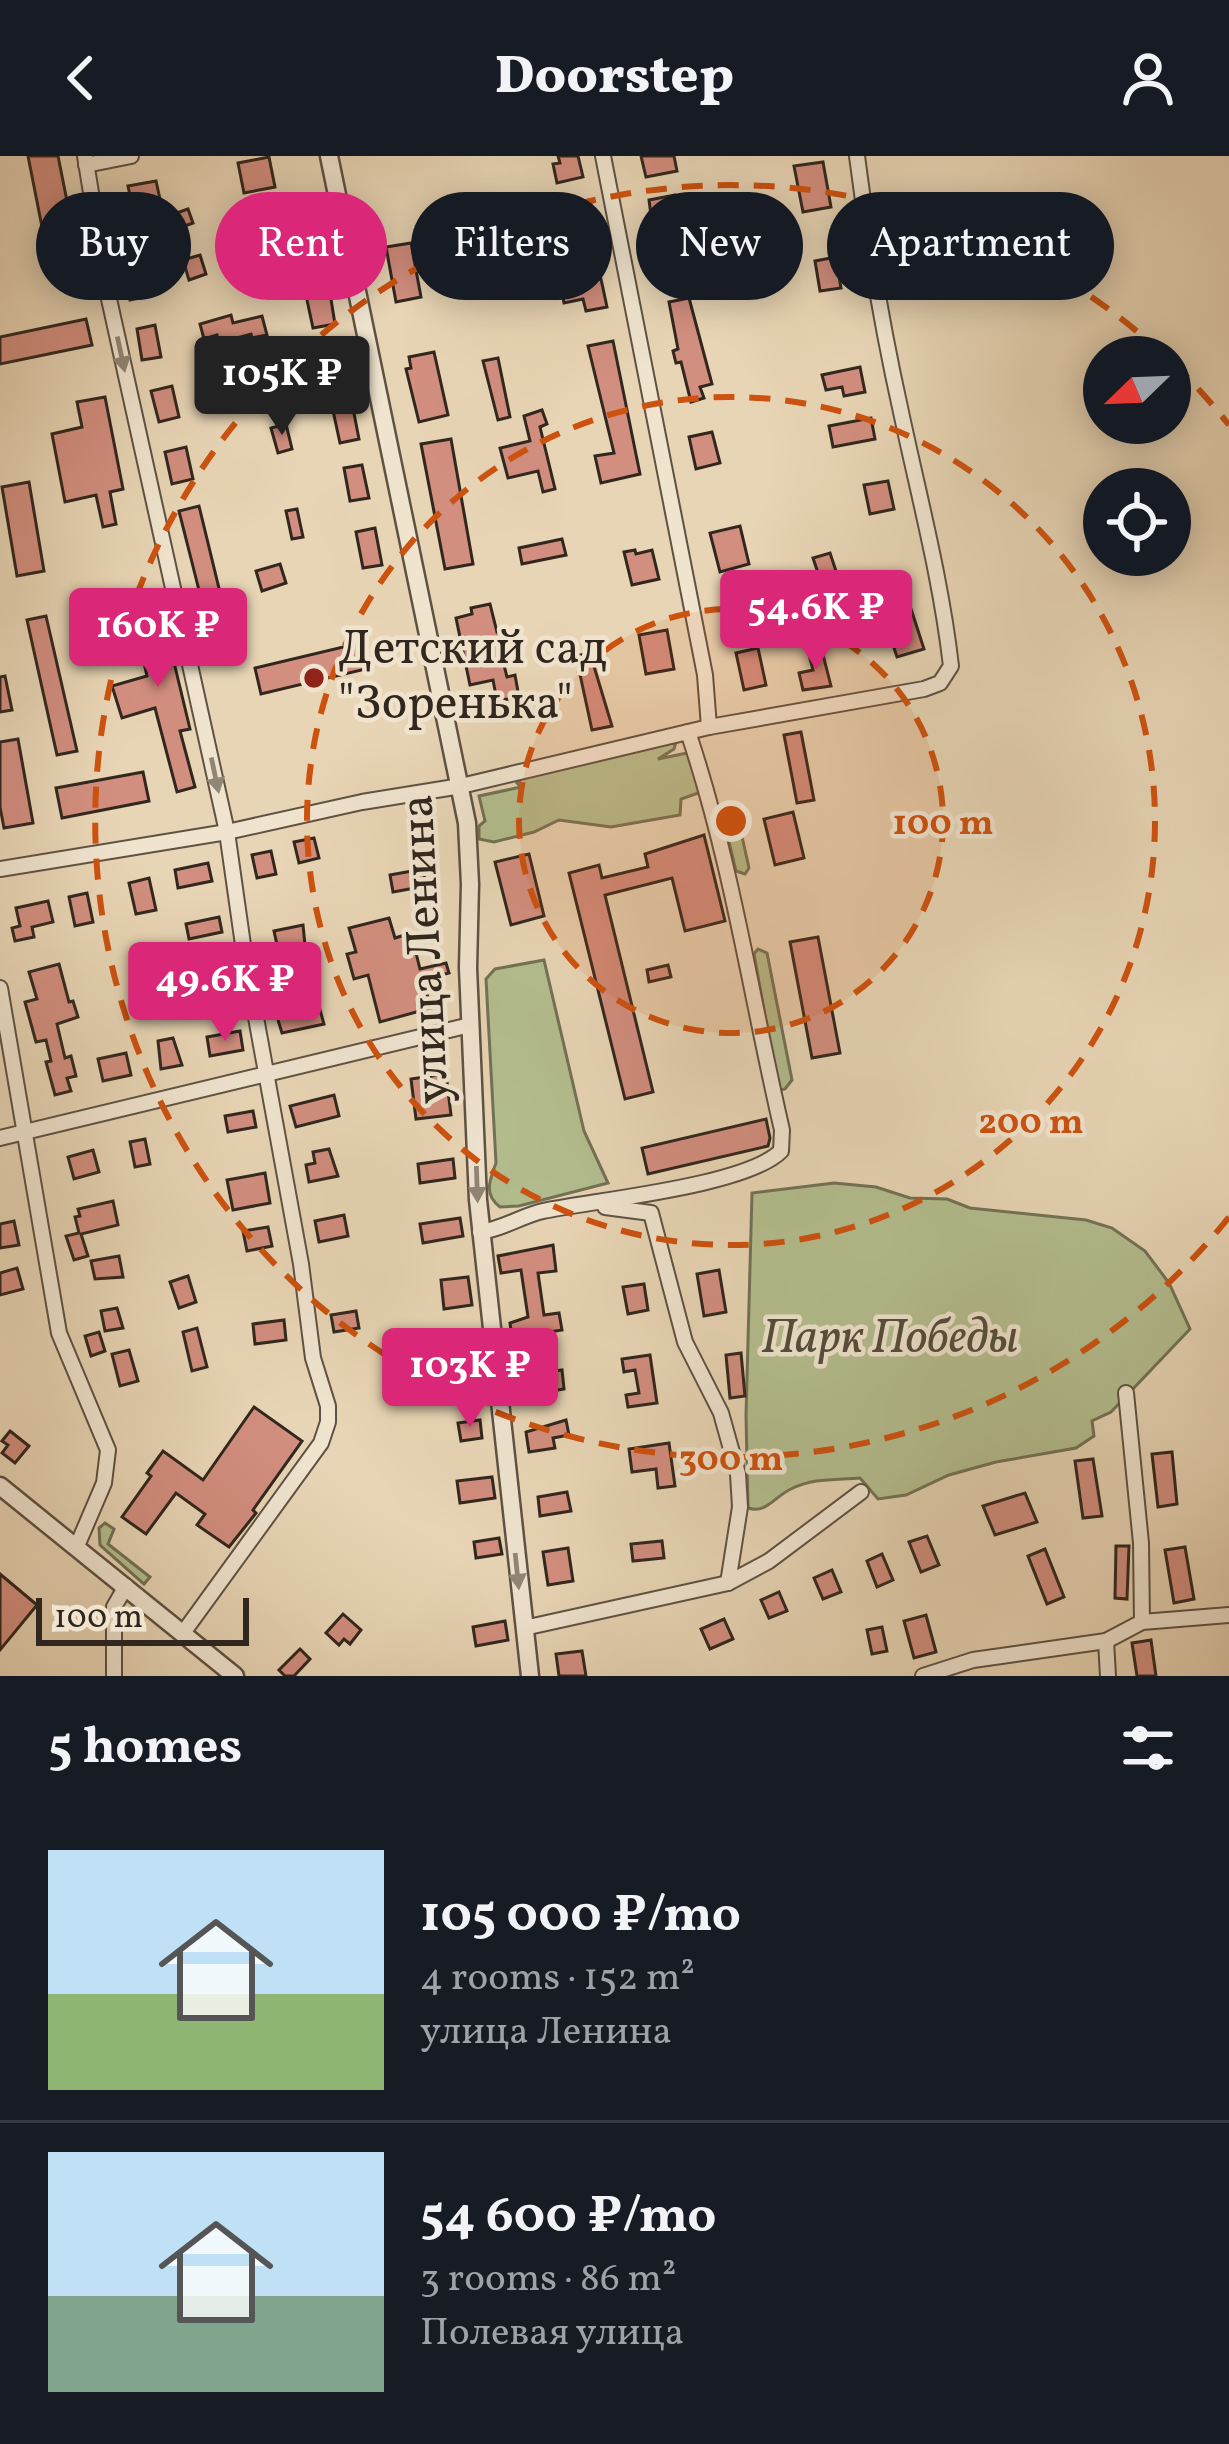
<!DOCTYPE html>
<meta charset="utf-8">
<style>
:root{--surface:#171b24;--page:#242831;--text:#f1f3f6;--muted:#9ea1a6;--line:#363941;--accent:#db2777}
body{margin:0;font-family:Vollkorn,serif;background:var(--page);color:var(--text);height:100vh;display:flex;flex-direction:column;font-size:45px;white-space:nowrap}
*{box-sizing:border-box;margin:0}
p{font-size:39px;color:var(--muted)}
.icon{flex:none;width:66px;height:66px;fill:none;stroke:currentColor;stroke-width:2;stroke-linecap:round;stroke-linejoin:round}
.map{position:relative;height:1520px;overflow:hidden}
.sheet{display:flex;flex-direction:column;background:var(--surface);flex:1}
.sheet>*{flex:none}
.banner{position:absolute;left:36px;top:36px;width:1158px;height:108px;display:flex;gap:24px}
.needle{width:78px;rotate:247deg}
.fabs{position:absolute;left:1083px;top:180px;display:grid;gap:24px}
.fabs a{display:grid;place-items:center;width:108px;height:108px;border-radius:50%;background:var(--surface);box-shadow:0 6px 30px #0003;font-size:60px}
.scale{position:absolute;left:36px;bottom:30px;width:213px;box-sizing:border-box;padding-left:12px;border:6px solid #31271e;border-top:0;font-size:33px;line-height:42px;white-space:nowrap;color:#31271e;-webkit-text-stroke:9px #f0e4cf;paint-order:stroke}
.price{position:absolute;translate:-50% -102px;padding:0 27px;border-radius:12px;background:var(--accent);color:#fff;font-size:39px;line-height:78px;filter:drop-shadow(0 3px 6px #0008)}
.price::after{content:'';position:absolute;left:50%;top:72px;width:36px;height:27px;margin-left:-18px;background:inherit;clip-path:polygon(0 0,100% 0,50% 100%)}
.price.selected{background:#222;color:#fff}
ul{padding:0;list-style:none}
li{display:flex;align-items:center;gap:36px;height:300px;padding:0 48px}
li+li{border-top:3px solid var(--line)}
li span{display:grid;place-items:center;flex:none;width:336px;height:240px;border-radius:0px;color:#555}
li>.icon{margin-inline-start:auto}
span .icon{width:144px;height:144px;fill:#fffc;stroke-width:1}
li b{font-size:51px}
h2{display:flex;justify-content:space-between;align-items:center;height:144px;padding:0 48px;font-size:51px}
.pill{padding:0 42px;border-radius:54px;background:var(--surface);box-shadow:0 6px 30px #0003;font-size:42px;line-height:108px}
.pill.selected{background:var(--accent);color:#fff}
header{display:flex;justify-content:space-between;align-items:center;height:156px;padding:0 48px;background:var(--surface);font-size:54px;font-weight:800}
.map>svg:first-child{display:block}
.green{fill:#b4be8f;stroke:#727256;stroke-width:3}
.building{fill:#d28e7f;stroke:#31271e;stroke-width:3}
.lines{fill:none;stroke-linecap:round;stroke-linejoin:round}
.minor-casing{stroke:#5f5244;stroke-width:18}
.tertiary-casing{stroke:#5f5244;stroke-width:21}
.minor{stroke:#f0e4cf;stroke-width:14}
.tertiary{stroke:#f0e4cf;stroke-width:16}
.oneway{fill:#908676}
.ring{fill:none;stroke:#cd520f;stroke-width:6;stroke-dasharray:21 15}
.poi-dot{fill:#8f2418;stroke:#f0e4cf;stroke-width:4.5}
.labels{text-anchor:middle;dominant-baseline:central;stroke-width:9;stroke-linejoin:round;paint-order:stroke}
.poi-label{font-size:48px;fill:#31271e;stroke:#f0e4cf;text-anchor:start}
.street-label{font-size:48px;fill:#31271e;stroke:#f0e4cf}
.park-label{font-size:48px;font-style:italic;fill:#524d3a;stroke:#f0e4cf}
.centre{fill:#cd520f;stroke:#f0e4cf;stroke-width:6}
.ring-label{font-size:36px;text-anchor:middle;font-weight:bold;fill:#cd520f;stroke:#f0e4cf;stroke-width:9;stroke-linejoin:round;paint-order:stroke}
</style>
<header><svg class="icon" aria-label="back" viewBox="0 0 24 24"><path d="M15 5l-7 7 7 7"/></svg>Doorstep<svg class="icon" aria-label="person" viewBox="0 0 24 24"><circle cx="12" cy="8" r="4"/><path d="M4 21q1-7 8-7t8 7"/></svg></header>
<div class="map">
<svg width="1229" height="1520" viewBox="0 0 1229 1520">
<rect width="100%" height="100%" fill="#e8d5b5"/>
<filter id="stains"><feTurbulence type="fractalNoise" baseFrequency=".00167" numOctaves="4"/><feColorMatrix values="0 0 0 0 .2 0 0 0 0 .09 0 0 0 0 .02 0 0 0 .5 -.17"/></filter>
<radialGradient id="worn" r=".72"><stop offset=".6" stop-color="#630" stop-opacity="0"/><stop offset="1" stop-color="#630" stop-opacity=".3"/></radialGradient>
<g class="green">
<path d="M676,586L674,593L658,603L687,597L701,636L681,643L680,659L611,671L559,664L534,676L494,686L479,683V670L485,665L479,640L521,631L517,627L524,620Z"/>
<path d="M731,665L739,667L749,712L745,718L736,715L725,669Z"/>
<path d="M758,793L767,797L792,924L785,933L780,934L776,921L754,798Z"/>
<path d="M544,804L584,975L608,1027L519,1050L500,1051C483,1038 490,1024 496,1007L486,823L495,813Z"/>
<path d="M834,1027L876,1031L910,1042L947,1043L970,1052L1086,1064L1112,1072L1145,1095L1169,1127L1190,1173L1111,1256L1092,1265L1094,1280L1076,1292L996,1306L949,1319L906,1339L878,1343L860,1322C835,1324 813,1322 791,1333C774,1341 766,1358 748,1352L746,1259L752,1037Z"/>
<path d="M105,1367L114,1373L108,1388L150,1421L144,1428L100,1389L99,1372Z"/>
</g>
<g class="building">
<path d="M28,0H58L73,75L44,81Z"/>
<path d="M558,0H578L583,21L557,27L553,8L560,7Z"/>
<path d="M641,0H674L677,15L646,21Z"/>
<path d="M269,1L275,31L244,37L238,7Z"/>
<path d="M823,6L831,51L803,56L794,10Z"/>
<path d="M156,25L160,43L132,49L128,30Z"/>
<path d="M675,39L678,55L651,59L649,44Z"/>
<path d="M590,44L593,58L586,60L590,81L597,79L601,98L591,99L595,124L601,123L607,151L586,155L583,143L564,147L556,101L576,97L570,48Z"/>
<path d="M188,53L193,67L176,73L171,59Z"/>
<path d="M318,63L335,168L313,172L304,130L314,128L309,101L302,103L294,68Z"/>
<path d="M247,84L252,108L238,111L233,87Z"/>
<path d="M411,87L421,141L396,146L386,91Z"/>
<path d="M684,87L690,121L668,125L662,91Z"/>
<path d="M200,99L206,118L189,124L183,104Z"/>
<path d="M836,101L841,132L820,135L815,105Z"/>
<path d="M142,111L149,140L130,144L123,115Z"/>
<path d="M689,142L712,228L700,231L704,242L691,246L681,206L676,207L673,195L678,193L669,146Z"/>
<path d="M231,159L233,167L262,160L267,179L252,182L251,178L219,187L217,179L204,183L200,168Z"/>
<path d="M86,163L92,189L0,208V181Z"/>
<path d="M155,169L161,201L142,204L137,173Z"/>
<path d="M613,185L640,318L601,327L595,300L614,297L588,190Z"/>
<path d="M336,190L338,195L349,193L353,214L343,216L345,225L325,229L318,194Z"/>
<path d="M434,196L448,259L419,266L406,213L411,212L409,201Z"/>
<path d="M498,202L510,261L498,264L483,205Z"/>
<path d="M860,211L865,236L844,240L842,231L826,234L822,219Z"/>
<path d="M273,214L278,228L263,233L264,237L221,249L219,243L214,245L210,231L217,229L216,224L237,218L239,225Z"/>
<path d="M172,230L179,261L159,266L151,235Z"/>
<path d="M105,241L123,333L110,336L116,368L103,371L96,339L65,346L52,278L82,271L77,246Z"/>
<path d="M352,247L359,283L340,287L332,250Z"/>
<path d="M542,254L547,268L540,271L555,333L543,336L538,315L508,322L500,292L530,285L524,260Z"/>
<path d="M871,262L875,283L833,291L829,270Z"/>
<path d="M286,268L292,293L278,297L271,272Z"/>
<path d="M712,276L720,307L696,313L689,281Z"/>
<path d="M451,283L473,408L445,413L421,288Z"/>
<path d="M186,291L193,323L172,328L165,296Z"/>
<path d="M362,309L369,342L350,345L344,312Z"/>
<path d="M888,325L894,353L870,358L864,329Z"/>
<path d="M29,326L44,415L17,420L2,331Z"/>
<path d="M199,350L224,453L205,458L179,355Z"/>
<path d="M297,353L303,381L292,383L286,355Z"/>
<path d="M740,370L749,408L720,416L710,377Z"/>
<path d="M375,372L382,409L363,412L356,376Z"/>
<path d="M562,383L566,399L522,408L519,392Z"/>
<path d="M635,394L636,398L652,394L659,423L632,429L624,396Z"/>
<path d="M830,397L836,415L819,420L813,402Z"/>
<path d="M280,408L286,427L262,435L256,415Z"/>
<path d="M751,442L755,462L730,467L726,447Z"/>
<path d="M159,444L190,573L180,575L195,631L177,636L155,552L122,562L112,530L147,520L131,451Z"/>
<path d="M490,448L497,476L506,474L509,486L499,489L507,521L515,519L519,541L497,545L493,524L470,529L456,462L472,458L471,452Z"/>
<path d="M911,453L924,493L897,501L884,461Z"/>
<path d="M46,460L77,595L57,599L27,464Z"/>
<path d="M667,474L674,513L646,518L639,479Z"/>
<path d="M364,486L370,512L261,538L255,512Z"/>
<path d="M821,491L831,530L803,534L799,517L813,514L808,495Z"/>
<path d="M758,492L766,529L744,534L736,497Z"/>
<path d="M590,497L612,570L592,574L576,500Z"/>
<path d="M5,520L12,554L0,556V521Z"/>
<path d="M801,576L814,644L797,647L784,579Z"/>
<path d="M18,583L33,667L4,672L0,651V586Z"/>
<path d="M143,616L149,645L62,662L56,632Z"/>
<path d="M793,656L804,702L775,709L764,663Z"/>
<path d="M704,679L725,765L685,775L672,722L605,739L653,936L625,943L569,717L599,709L602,722L648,711L645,698Z"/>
<path d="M314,682L319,702L299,707L294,686Z"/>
<path d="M271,695L276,718L257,722L252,699Z"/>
<path d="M529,698L544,760L511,769L495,706Z"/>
<path d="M208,707L212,725L178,732L175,714Z"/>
<path d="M423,713L426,730L393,736L390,719Z"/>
<path d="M149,722L156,754L136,758L129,727Z"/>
<path d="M87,737L93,766L75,770L69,741Z"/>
<path d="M48,745L53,766L32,771L34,781L15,785L12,772L20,770L16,752Z"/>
<path d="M219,761L222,776L189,783L186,768Z"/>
<path d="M389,762L395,782L411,777L420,813L446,807L449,817L423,824L431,852L380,866L368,819L354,823L347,798L356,796L349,772Z"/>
<path d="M303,769L306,799L287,803L286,797L279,798L274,775Z"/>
<path d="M818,781L840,897L812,902L790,786Z"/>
<path d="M59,808L69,846L73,845L78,861L57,868L65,902L71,900L76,920L67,922L71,935L55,939L46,906L51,905L46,884L36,886L25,846L37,843L29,816Z"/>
<path d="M668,809L671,821L649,826L647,814Z"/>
<path d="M222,810L226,827L196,832L195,827L188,828L186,817Z"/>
<path d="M318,847L324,868L282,877L275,854L293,849L294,854Z"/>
<path d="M240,875L243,894L210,900L207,881Z"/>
<path d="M173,882L182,909L161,913L158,885Z"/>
<path d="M126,897L131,919L103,925L98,903Z"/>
<path d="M446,918L451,959L416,963L411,923Z"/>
<path d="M334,939L339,960L296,971L290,950Z"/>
<path d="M253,955L256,971L228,976L225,960Z"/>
<path d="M766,963L770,982L768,990L648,1018L642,992Z"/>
<path d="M145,983L150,1008L135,1011L130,986Z"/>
<path d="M329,993L338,1020L309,1026L306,1009L315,1007L313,996Z"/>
<path d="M93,994L99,1016L74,1023L68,1001Z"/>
<path d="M453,1003L455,1022L420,1027L418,1008Z"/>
<path d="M265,1017L270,1047L233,1054L227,1024Z"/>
<path d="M113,1045L118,1069L81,1078L88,1100L74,1104L66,1080L79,1077L75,1061L80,1060L78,1053Z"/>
<path d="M344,1059L348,1080L319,1086L315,1065Z"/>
<path d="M460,1062L463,1080L423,1087L420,1068Z"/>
<path d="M14,1065L19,1089L0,1092V1068Z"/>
<path d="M268,1071L272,1090L247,1095L243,1075Z"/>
<path d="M553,1089L556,1115L538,1117L544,1159L559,1157L562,1174L512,1182L510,1167L528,1161L521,1114L501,1117L498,1100Z"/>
<path d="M119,1100L123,1121L95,1123L91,1105Z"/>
<path d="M17,1112L23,1133L0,1139V1117Z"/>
<path d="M719,1114L726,1156L704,1160L697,1118Z"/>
<path d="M188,1120L196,1146L179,1152L170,1126Z"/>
<path d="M468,1121L472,1149L444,1153L441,1124Z"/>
<path d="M644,1128L648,1154L628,1158L623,1131Z"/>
<path d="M117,1152L123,1172L105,1175L101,1155Z"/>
<path d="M356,1155L359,1172L334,1176L331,1159Z"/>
<path d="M284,1164L286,1184L255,1188L253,1168Z"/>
<path d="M197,1172L207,1211L192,1215L183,1176Z"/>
<path d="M99,1176L105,1195L91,1200L85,1180Z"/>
<path d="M477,1183L479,1205L454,1208L451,1186Z"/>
<path d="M129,1194L138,1225L120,1230L112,1198Z"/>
<path d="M741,1197L745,1240L730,1242L726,1199Z"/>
<path d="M650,1199L657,1247L628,1251L626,1239L639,1237L635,1214L624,1216L622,1203Z"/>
<path d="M562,1214L564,1233L533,1238V1233L521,1235L518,1220Z"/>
<path d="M254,1251L302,1285L253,1354L256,1357L229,1391L197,1369L205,1358L176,1337L146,1378L122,1361L151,1320L147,1317L163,1295L203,1324Z"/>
<path d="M480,1264L482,1282L461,1285L458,1267Z"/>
<path d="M566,1264L569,1279L553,1282L555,1292L529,1296L526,1276Z"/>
<path d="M10,1275L29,1290L15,1307L2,1297L8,1289L2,1285Z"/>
<path d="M669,1287L675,1330L658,1332L656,1313L632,1316L629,1293Z"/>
<path d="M1172,1296L1177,1348L1158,1351L1152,1298Z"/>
<path d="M1093,1303L1102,1360L1083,1362L1075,1305Z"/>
<path d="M492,1321L495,1342L460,1347L457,1325Z"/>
<path d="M567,1336L571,1355L540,1360L538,1341Z"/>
<path d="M1025,1337L1037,1366L995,1379L983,1350Z"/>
<path d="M927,1380L939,1409L921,1416L909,1386Z"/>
<path d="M499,1382L502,1398L476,1402L474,1386Z"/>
<path d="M662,1385L664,1402L633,1405L631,1388Z"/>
<path d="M1116,1390H1129L1127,1443L1115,1442Z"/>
<path d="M1185,1391L1194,1443L1174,1447L1165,1394Z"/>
<path d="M568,1392L573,1425L548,1429L543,1396Z"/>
<path d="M1045,1393L1064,1441L1047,1448L1028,1400Z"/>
<path d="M882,1398L893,1424L877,1431L867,1405Z"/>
<path d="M832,1414L841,1436L823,1443L814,1422Z"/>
<path d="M0,1418L37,1449L0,1494Z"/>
<path d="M779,1436L787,1455L769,1462L761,1444Z"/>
<path d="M343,1458L361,1474L350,1488L344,1483L339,1489L326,1477Z"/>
<path d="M926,1459L936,1496L914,1502L904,1465Z"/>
<path d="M724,1463L733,1483L710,1493L701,1473Z"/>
<path d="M505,1465L508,1484L476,1490L473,1471Z"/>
<path d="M882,1471L887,1495L872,1498L867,1474Z"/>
<path d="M1151,1484L1156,1520H1137L1132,1487Z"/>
<path d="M300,1493L310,1503L294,1520H285L279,1514Z"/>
<path d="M582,1495L586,1520H559L556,1498Z"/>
</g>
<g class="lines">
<g class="minor-casing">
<g id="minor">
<path d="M85,0L107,134L227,676L244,796L301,1108L313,1202L328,1250V1266L321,1287L183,1477"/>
<path d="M603,0L705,519L709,571"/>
<path d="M86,9L131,0"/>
<path d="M0,713L227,676L362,646L461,630L709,571L924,533L940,527L951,510C941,423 919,341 901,256C882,171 868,86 857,0"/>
<path d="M0,832L59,1177L108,1294L104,1327L77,1390"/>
<path d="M0,982L470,869"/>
<path d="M605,1051L651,1057L685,1186L721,1257L738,1318L740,1351L728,1427"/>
<path d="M480,1076C503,1073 521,1060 543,1055C596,1044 746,1030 781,995L782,974C751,841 732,707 688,576"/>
<path d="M1126,1237L1141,1387L1142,1466"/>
<path d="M524,1472L728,1427L769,1405L861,1336"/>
<path d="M1106,1485L1108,1520"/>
<path d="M114,1520V1451L126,1430"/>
<path d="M923,1520L973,1504L1106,1485L1142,1466L1229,1459"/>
</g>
</g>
<g class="tertiary-casing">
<g id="tertiary">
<path d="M329,0L467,667L470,728L468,812L478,1044L530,1520"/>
<path d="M0,1330L235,1520"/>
</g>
</g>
<use href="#minor" class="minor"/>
<use href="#tertiary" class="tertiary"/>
</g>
<defs><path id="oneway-solid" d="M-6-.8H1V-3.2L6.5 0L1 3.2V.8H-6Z" transform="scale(3)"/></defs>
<g class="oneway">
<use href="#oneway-solid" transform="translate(121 198) rotate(78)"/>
<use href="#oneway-solid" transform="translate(215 619) rotate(78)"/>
<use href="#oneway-solid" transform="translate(477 1028) rotate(88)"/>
<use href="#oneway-solid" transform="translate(517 1415) rotate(84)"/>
</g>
<circle cx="731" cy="665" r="212" fill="#cd520f" fill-opacity=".12"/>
<g class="ring">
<circle cx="731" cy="665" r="212"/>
<circle cx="731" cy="665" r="424"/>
<path d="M1229 1061A636 636 0 1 1 1165 200M1173 207A636 636 0 0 1 1229 269"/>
</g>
<circle class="poi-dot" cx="314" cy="522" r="12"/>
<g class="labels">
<g class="poi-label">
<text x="338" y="494">Детский сад<tspan x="338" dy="55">"Зоренька"</tspan></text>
</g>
<g class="street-label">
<text transform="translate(427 793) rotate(-93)">улица Ленина</text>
</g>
<g class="park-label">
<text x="890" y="1183">Парк Победы</text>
</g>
</g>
<circle cx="731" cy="665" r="18" class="centre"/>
<g class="ring-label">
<text x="943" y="678">100 m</text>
<text x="1031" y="977">200 m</text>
<text x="731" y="1314">300 m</text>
</g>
<rect width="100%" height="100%" filter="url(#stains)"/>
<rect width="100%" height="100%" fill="url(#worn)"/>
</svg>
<div class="fabs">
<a><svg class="needle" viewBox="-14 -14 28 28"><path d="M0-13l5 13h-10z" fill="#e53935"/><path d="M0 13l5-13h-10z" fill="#9ea1a6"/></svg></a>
<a><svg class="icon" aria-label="locate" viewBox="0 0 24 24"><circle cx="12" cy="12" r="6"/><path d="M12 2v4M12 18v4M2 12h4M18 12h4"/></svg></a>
</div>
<div class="scale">100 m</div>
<b class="price selected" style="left:282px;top:282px">105K ₽</b>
<b class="price" style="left:816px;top:516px">54.6K ₽</b>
<b class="price" style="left:158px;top:534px">160K ₽</b>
<b class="price" style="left:225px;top:888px">49.6K ₽</b>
<b class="price" style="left:470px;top:1274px">103K ₽</b>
<div class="banner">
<a class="pill">Buy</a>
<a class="pill selected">Rent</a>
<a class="pill">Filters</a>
<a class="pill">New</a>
<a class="pill">Apartment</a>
</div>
</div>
<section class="sheet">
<h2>5 homes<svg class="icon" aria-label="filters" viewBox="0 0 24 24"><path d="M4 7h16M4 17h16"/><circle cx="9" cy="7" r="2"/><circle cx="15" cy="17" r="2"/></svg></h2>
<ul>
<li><span style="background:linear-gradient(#bfe0f5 60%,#8fb573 0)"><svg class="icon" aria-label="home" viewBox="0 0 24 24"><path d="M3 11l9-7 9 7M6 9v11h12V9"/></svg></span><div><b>105 000 ₽/mo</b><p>4 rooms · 152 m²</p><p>улица Ленина</p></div></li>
<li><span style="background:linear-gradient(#bfe0f5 60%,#7fa58c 0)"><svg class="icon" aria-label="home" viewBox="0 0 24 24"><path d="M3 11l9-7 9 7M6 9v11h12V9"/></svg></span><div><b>54 600 ₽/mo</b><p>3 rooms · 86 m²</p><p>Полевая улица</p></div></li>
</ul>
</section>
